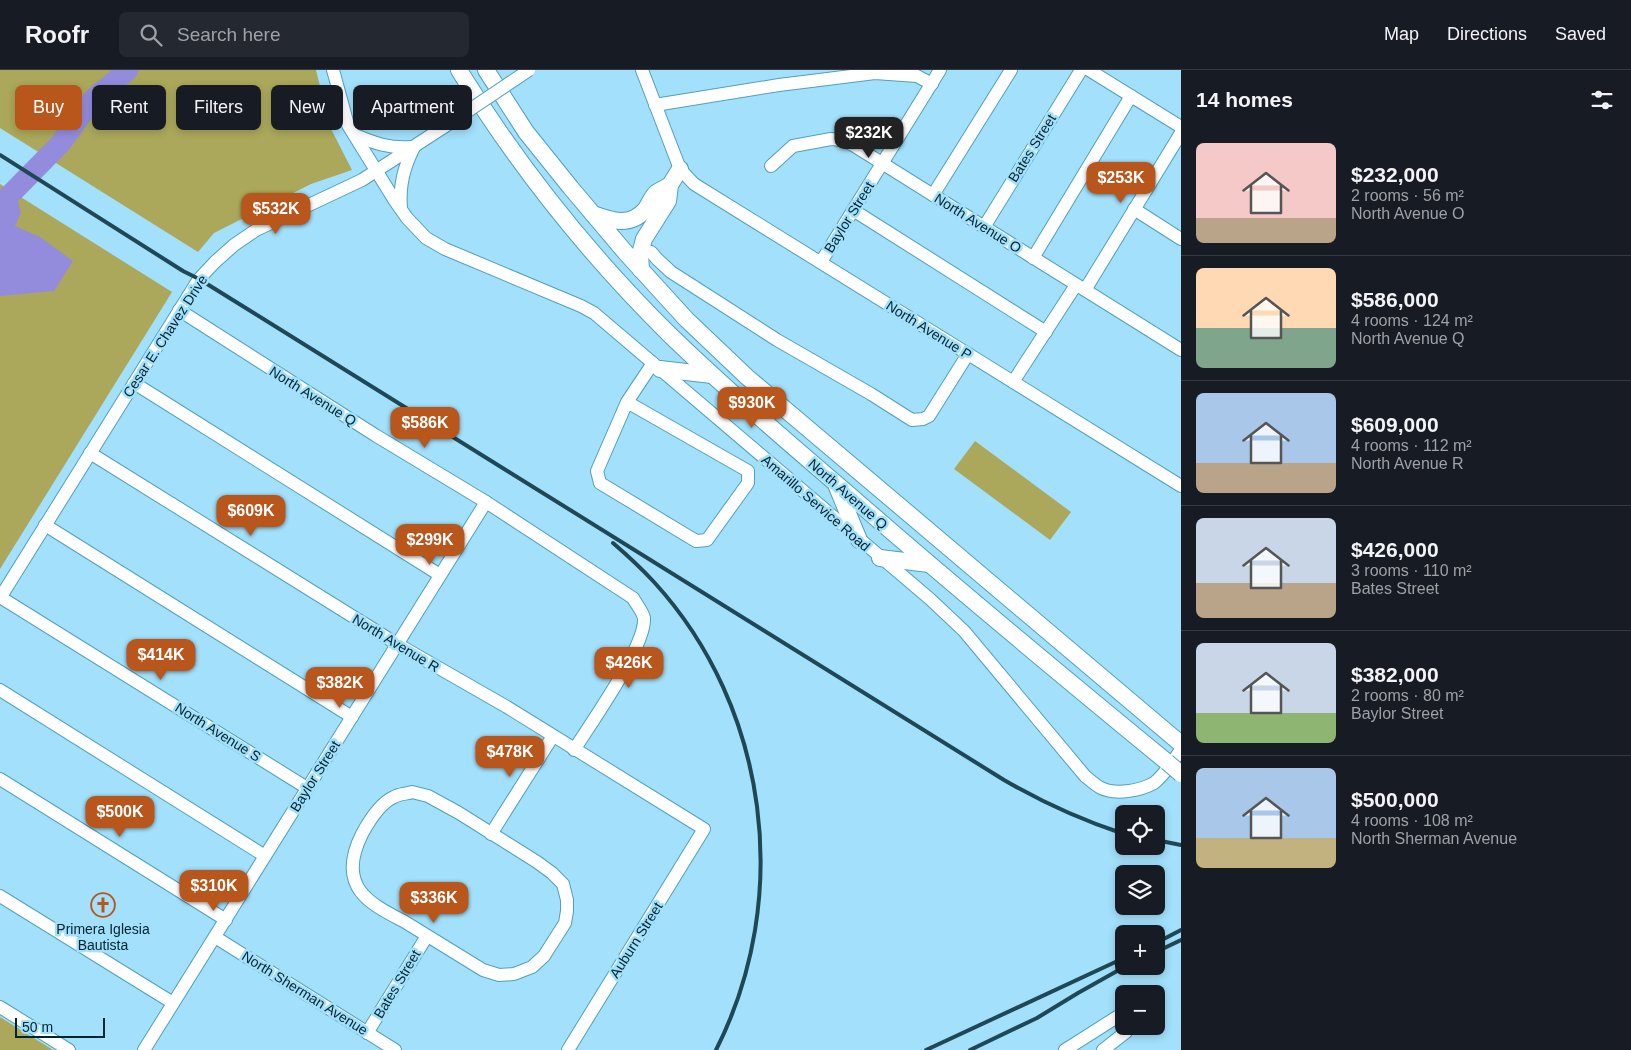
<!DOCTYPE html>
<meta charset="utf-8">
<style>
:root{--surface:#171b24;--page:#242831;--text:#f1f3f6;--muted:#9ea1a6;--line:#363941;--accent:#b9561c}
body{margin:0;font-family:Arial,sans-serif;background:var(--page);color:var(--text);height:100vh;display:flex;flex-direction:column;font-size:19px;white-space:nowrap}
*{box-sizing:border-box;margin:0}
p{font-size:16px;color:var(--muted)}
.icon{flex:none;width:28px;height:28px;fill:none;stroke:currentColor;stroke-width:2;stroke-linecap:round;stroke-linejoin:round}
.map{position:relative;flex:1;overflow:hidden}
.panel{display:flex;flex-direction:column;background:var(--surface);width:450px}
.panel>*{flex:none}
.hud{position:absolute;left:15px;top:15px;width:475px;height:45px;display:flex;gap:10px}
.tools{position:absolute;left:1115px;top:735px;display:grid;gap:10px}
.tools a{display:grid;place-items:center;width:50px;height:50px;border-radius:8px;background:var(--surface);box-shadow:0 2px 8px #0003;font-size:25px}
.scale{position:absolute;left:15px;bottom:12px;width:90px;box-sizing:border-box;padding-left:5px;border:2px solid #012430;border-top:0;font-size:14px;line-height:18px;white-space:nowrap;color:#012430;-webkit-text-stroke:4px #a2e0fb;paint-order:stroke}
.price{position:absolute;translate:-50% -42px;padding:0 11px;border-radius:10px;background:var(--accent);color:#fff;font-size:16px;line-height:32px;filter:drop-shadow(0 1px 2px #0008)}
.price::after{content:'';position:absolute;left:50%;top:30px;width:15px;height:11px;margin-left:-8px;background:inherit;clip-path:polygon(0 0,100% 0,50% 100%)}
.price.selected{background:#222;color:#fff}
ul{padding:0;list-style:none}
li{display:flex;align-items:center;gap:15px;height:125px;padding:0 15px}
li+li{border-top:1px solid var(--line)}
li span{display:grid;place-items:center;flex:none;width:140px;height:100px;border-radius:8px;color:#555}
li>.icon{margin-inline-start:auto}
span .icon{width:60px;height:60px;fill:#fffc;stroke-width:1}
li b{font-size:21px}
h2{display:flex;justify-content:space-between;align-items:center;height:60px;padding:0 15px;font-size:21px}
.pill{padding:0 18px;border-radius:8px;background:var(--surface);box-shadow:0 2px 8px #0003;font-size:18px;line-height:45px}
.pill.selected{background:var(--accent);color:#fff}
header{display:flex;align-items:center;gap:30px;box-sizing:border-box;height:70px;padding:0 25px;background:var(--surface);border-bottom:1px solid var(--line)}
header strong{font-size:24px}
nav{display:flex;gap:28px;margin-inline-start:auto;font-size:18px}
.search{width:350px;height:45px;background:var(--page);display:flex;align-items:center;gap:12px;box-sizing:border-box;padding:0 18px;border-radius:8px;color:var(--muted);font-size:19px}
main{display:flex;flex:1;min-height:0}
.map>svg:first-child{display:block}
.green{fill:#aba85b}
.water{fill:#938cdc}
.lines{fill:none;stroke-linecap:round;stroke-linejoin:round}
.river{stroke:#938cdc;stroke-width:21}
.minor-casing{stroke:#50a0bf;stroke-width:14}
.major-casing{stroke:#50a0bf;stroke-width:18}
.minor{stroke:#fff;stroke-width:12}
.major{stroke:#fff;stroke-width:16}
.rail{stroke:#1f4755;stroke-width:4}
.minor-bridge-casing{stroke:#50a0bf;stroke-width:14;stroke-linecap:butt}
.major-bridge-casing{stroke:#50a0bf;stroke-width:18;stroke-linecap:butt}
.minor-bridge{stroke:#fff;stroke-width:12}
.major-bridge{stroke:#fff;stroke-width:16}
.labels{text-anchor:middle;dominant-baseline:central;stroke-width:5;stroke-linejoin:round;paint-order:stroke}
.street-label{font-size:14px;fill:#012430;stroke:#a2e0fb}
.poi-label{font-size:14px;fill:#012430;stroke:#a2e0fb}
</style>
<header>
<strong>Roofr</strong>
<div class="search"><svg class="icon" aria-label="search" viewBox="0 0 24 24"><circle cx="10" cy="10" r="6"/><path d="M15 15l6 6"/></svg>Search here</div>
<nav><a>Map</a><a>Directions</a><a>Saved</a></nav>
</header>
<main>
<div class="map">
<svg width="1181" height="980" viewBox="0 0 1181 980">
<rect width="100%" height="100%" fill="#a2e0fb"/>
<g class="green">
<path d="M0,0H316L330,57L352,100L311,114L214,163L198,182L0,58Z"/>
<path d="M0,114L172,222L0,499Z"/>
<path d="M975,371L1071,442L1050,470L954,399Z"/>
<path d="M0,947L53,980H0Z"/>
</g>
<path class="water" d="M0,129L18,132L21,143L15,156L40,167L73,191L54,221L0,226Z"/>
<g class="lines">
<path class="river" d="M0,135L60,74L93,29L128,0"/>
<g class="minor-casing">
<g id="minor">
<path d="M333,0L348,55L395,131L407,148L426,168L445,179L581,236L594,243L930,529L964,561L1085,706C1090,710 1095,715 1101,718C1115,725 1140,721 1154,713C1162,707 1176,688 1181,679"/>
<path d="M642,0L680,99L694,114L1181,416"/>
<path d="M1089,0L1181,57"/>
<path d="M655,35L779,15L875,3L917,6L932,14"/>
<path d="M355,65C374,73 390,79 412,77"/>
<path d="M771,96L793,76L831,69L842,70L853,75L1181,280"/>
<path d="M933,125L1011,0"/>
<path d="M401,139C399,115 404,97 414,77"/>
<path d="M1134,139L1181,169"/>
<path d="M853,140L1046,262"/>
<path d="M984,157L1081,0"/>
<path d="M651,182L657,189L671,202L777,270L871,324L912,350L923,349L929,346L968,284"/>
<path d="M1033,188L1131,26"/>
<path d="M821,192L940,0"/>
<path d="M1085,220L1181,63"/>
<path d="M179,240L375,365L486,432L633,528C636,534 643,542 644,548C646,576 591,653 574,680"/>
<path d="M1013,312L1076,215"/>
<path d="M134,313L440,505"/>
<path d="M627,332L748,401V413L707,470L696,471L600,413L597,401L627,332L653,293"/>
<path d="M90,383L397,574L507,637L704,759L568,980"/>
<path d="M45,455L352,647"/>
<path d="M0,527L307,718"/>
<path d="M0,528L189,225L199,209L215,192L234,175L256,160L362,110L450,53"/>
<path d="M0,620L265,786"/>
<path d="M0,709L226,850"/>
<path d="M412,722L428,726L459,743L537,792L552,803L563,814L567,830V841L565,853L544,886L532,897L514,904L499,905L483,900C457,884 431,868 405,852C390,844 371,835 361,822C347,804 353,782 362,764C369,751 380,733 394,727C399,724 406,724 412,722Z"/>
<path d="M491,764L553,666"/>
<path d="M0,826L173,933"/>
<path d="M215,867L395,980"/>
<path d="M0,937L69,980"/>
<path d="M367,963L427,866"/>
<path d="M144,980L486,432"/>
<path d="M1065,980L1117,947L1126,962L1103,980"/>
</g>
</g>
<g class="major-casing">
<g id="major">
<path d="M459,0C518,96 590,186 670,265C729,322 791,375 853,428C956,518 1061,605 1167,692"/>
<path d="M486,0L526,62L571,118L625,182L686,249L747,307L1181,674"/>
<path d="M593,144C612,151 630,157 645,140C649,135 651,128 656,123C660,120 666,118 670,115"/>
<path d="M641,200L640,184L644,169L668,131L670,115L680,99"/>
<path d="M660,299L712,305"/>
<path d="M837,417L859,470"/>
<path d="M880,488L929,494"/>
</g>
</g>
<use href="#minor" class="minor"/>
<use href="#major" class="major"/>
<g class="rail">
<path d="M0,85L183,201L199,209L1004,710C1042,732 1081,750 1124,764"/>
<path d="M613,473C627,485 641,498 654,512C769,638 793,828 716,980"/>
<path d="M1156,770L1181,775"/>
<path d="M1156,873L1181,860"/>
<path d="M1156,882L1181,870"/>
<path d="M926,980L1124,888"/>
<path d="M970,980L1037,948L1078,923L1126,896"/>
</g>
<g class="minor-bridge-casing">
<path id="minor-bridge" d="M450,53L529,0"/>
</g>
<g class="major-bridge-casing">
<path id="major-bridge" d="M1167,692L1181,704"/>
</g>
<use href="#minor-bridge" class="minor-bridge"/>
<use href="#major-bridge" class="major-bridge"/>
</g>
<defs>
<g id="church-ring" transform="scale(1.25)"><circle r="9.5" fill="#a2e0fb" stroke="#b9561c" stroke-width="1.5"/><path d="M-1.2-6h2.4v3.5h3.3v2.4h-3.3V6h-2.4V-.1h-3.3v-2.4h3.3Z" fill="#b9561c"/></g>
</defs>
<g fill-rule="evenodd">
<use href="#church-ring" x="103" y="835"/>
</g>
<g class="labels">
<g class="street-label">
<text transform="translate(1032 78) rotate(-58)">Bates Street</text>
<text transform="translate(849 147) rotate(-58)">Baylor Street</text>
<text transform="translate(978 153) rotate(32)">North Avenue O</text>
<text transform="translate(929 260) rotate(32)">North Avenue P</text>
<text transform="translate(165 266) rotate(-57)">Cesar E. Chavez Drive</text>
<text transform="translate(313 326) rotate(32)">North Avenue Q</text>
<text transform="translate(848 424) rotate(41)">North Avenue Q</text>
<text transform="translate(816 433) rotate(41)">Amarillo Service Road</text>
<text transform="translate(396 573) rotate(31)">North Avenue R</text>
<text transform="translate(218 662) rotate(32)">North Avenue S</text>
<text transform="translate(315 706) rotate(-58)">Baylor Street</text>
<text transform="translate(636 870) rotate(-58)">Auburn Street</text>
<text transform="translate(397 914) rotate(-59)">Bates Street</text>
<text transform="translate(305 923) rotate(32)">North Sherman Avenue</text>
</g>
<g class="poi-label">
<text x="103" y="859">Primera Iglesia<tspan x="103" dy="16">Bautista</tspan></text>
</g>
</g>
</svg>
<div class="tools">
<a><svg class="icon" aria-label="locate" viewBox="0 0 24 24"><circle cx="12" cy="12" r="6"/><path d="M12 2v4M12 18v4M2 12h4M18 12h4"/></svg></a>
<a><svg class="icon" aria-label="layers" viewBox="0 0 24 24"><path d="M12 4l9 5-9 5-9-5zM3 14l9 5 9-5"/></svg></a>
<a>+</a>
<a>−</a>
</div>
<div class="scale">50 m</div>
<b class="price selected" style="left:869px;top:89px">$232K</b>
<b class="price" style="left:1121px;top:134px">$253K</b>
<b class="price" style="left:276px;top:165px">$532K</b>
<b class="price" style="left:752px;top:359px">$930K</b>
<b class="price" style="left:425px;top:379px">$586K</b>
<b class="price" style="left:251px;top:467px">$609K</b>
<b class="price" style="left:430px;top:496px">$299K</b>
<b class="price" style="left:161px;top:611px">$414K</b>
<b class="price" style="left:629px;top:619px">$426K</b>
<b class="price" style="left:340px;top:639px">$382K</b>
<b class="price" style="left:510px;top:708px">$478K</b>
<b class="price" style="left:120px;top:768px">$500K</b>
<b class="price" style="left:214px;top:842px">$310K</b>
<b class="price" style="left:434px;top:854px">$336K</b>
<div class="hud">
<a class="pill selected">Buy</a>
<a class="pill">Rent</a>
<a class="pill">Filters</a>
<a class="pill">New</a>
<a class="pill">Apartment</a>
</div>
</div>
<section class="panel">
<h2>14 homes<svg class="icon" aria-label="filters" viewBox="0 0 24 24"><path d="M4 7h16M4 17h16"/><circle cx="9" cy="7" r="2"/><circle cx="15" cy="17" r="2"/></svg></h2>
<ul>
<li><span style="background:linear-gradient(#f6c9c9 75%,#b9a48a 0)"><svg class="icon" aria-label="home" viewBox="0 0 24 24"><path d="M3 11l9-7 9 7M6 9v11h12V9"/></svg></span><div><b>$232,000</b><p>2 rooms · 56 m²</p><p>North Avenue O</p></div></li>
<li><span style="background:linear-gradient(#ffd9b3 60%,#7fa58c 0)"><svg class="icon" aria-label="home" viewBox="0 0 24 24"><path d="M3 11l9-7 9 7M6 9v11h12V9"/></svg></span><div><b>$586,000</b><p>4 rooms · 124 m²</p><p>North Avenue Q</p></div></li>
<li><span style="background:linear-gradient(#a9c7e8 70%,#b9a48a 0)"><svg class="icon" aria-label="home" viewBox="0 0 24 24"><path d="M3 11l9-7 9 7M6 9v11h12V9"/></svg></span><div><b>$609,000</b><p>4 rooms · 112 m²</p><p>North Avenue R</p></div></li>
<li><span style="background:linear-gradient(#c9d6e8 65%,#b9a48a 0)"><svg class="icon" aria-label="home" viewBox="0 0 24 24"><path d="M3 11l9-7 9 7M6 9v11h12V9"/></svg></span><div><b>$426,000</b><p>3 rooms · 110 m²</p><p>Bates Street</p></div></li>
<li><span style="background:linear-gradient(#c9d6e8 70%,#8fb573 0)"><svg class="icon" aria-label="home" viewBox="0 0 24 24"><path d="M3 11l9-7 9 7M6 9v11h12V9"/></svg></span><div><b>$382,000</b><p>2 rooms · 80 m²</p><p>Baylor Street</p></div></li>
<li><span style="background:linear-gradient(#a9c7e8 70%,#c2b280 0)"><svg class="icon" aria-label="home" viewBox="0 0 24 24"><path d="M3 11l9-7 9 7M6 9v11h12V9"/></svg></span><div><b>$500,000</b><p>4 rooms · 108 m²</p><p>North Sherman Avenue</p></div></li>
</ul>
</section>
</main>
